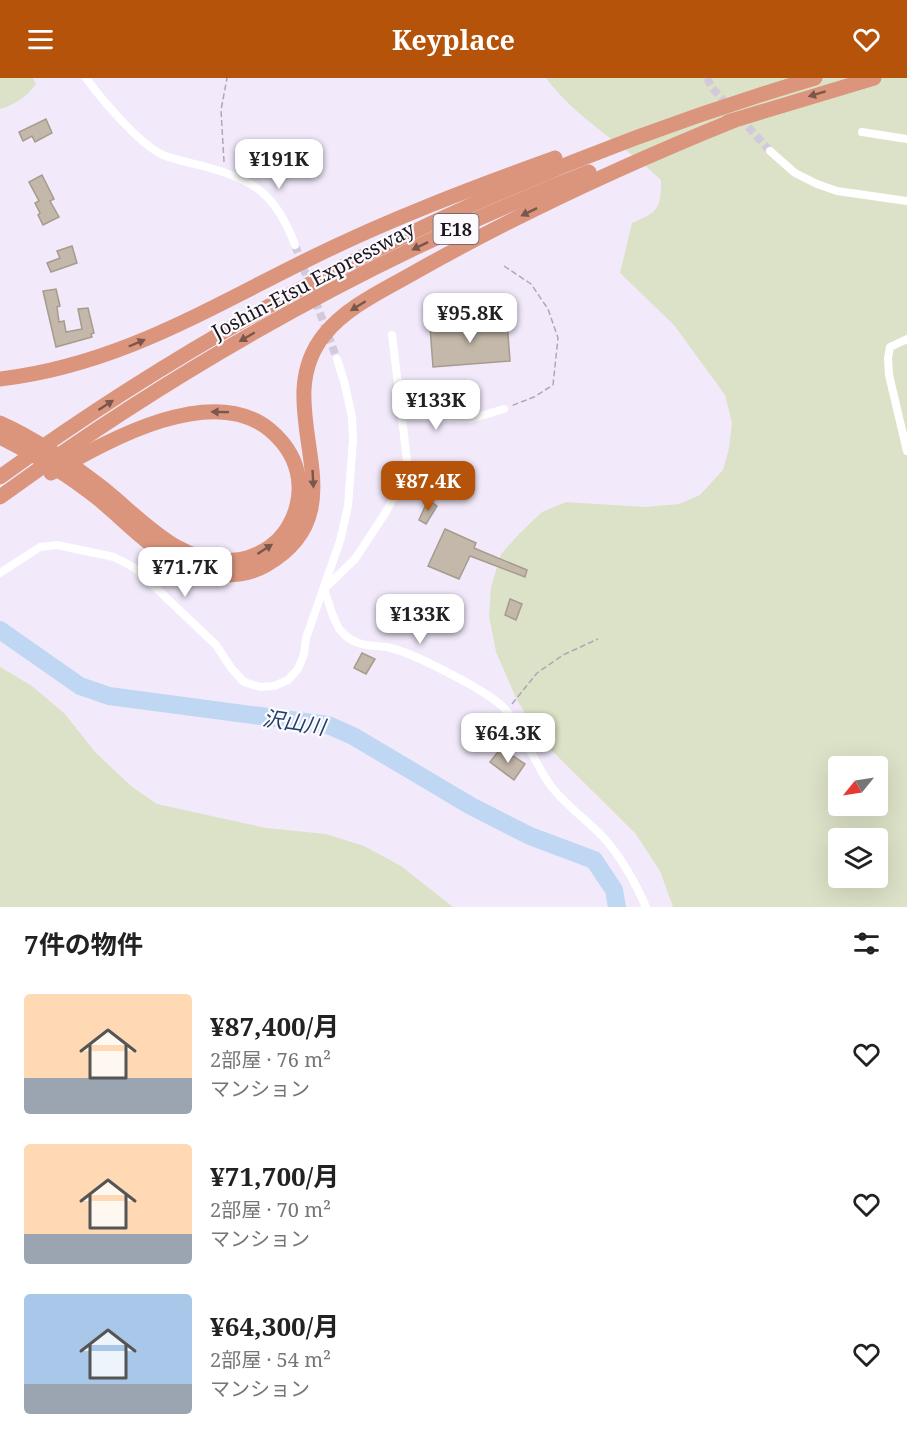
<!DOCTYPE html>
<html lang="ja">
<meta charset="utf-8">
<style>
:root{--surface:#fff;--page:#f6f6f6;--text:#222;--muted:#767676;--accent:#b45309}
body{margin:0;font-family:"Noto Serif","Noto Sans JP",serif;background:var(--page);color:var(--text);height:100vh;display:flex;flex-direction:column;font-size:22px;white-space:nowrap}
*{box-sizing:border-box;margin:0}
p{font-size:20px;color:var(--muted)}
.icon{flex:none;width:33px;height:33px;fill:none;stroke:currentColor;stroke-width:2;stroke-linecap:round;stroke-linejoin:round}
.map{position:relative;height:829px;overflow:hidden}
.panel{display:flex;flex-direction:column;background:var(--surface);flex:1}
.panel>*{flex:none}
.needle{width:39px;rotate:240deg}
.buttons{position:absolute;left:828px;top:678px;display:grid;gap:12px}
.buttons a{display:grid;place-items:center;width:60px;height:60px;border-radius:6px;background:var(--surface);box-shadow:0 6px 24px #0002;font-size:30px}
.price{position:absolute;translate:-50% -51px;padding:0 14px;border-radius:12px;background:#fff;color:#222;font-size:20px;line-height:39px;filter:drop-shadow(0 2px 3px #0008)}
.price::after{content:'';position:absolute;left:50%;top:36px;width:18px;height:14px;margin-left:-9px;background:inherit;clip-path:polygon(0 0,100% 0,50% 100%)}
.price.selected{background:var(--accent);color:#fff}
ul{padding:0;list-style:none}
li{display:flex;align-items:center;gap:18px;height:150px;padding:0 24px}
li span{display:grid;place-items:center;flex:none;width:168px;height:120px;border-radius:6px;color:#555}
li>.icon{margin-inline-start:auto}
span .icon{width:72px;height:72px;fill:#fffc;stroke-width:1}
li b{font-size:26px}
h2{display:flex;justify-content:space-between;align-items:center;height:72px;padding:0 24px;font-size:26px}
header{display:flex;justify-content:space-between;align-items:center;height:78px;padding:0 24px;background:var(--accent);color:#fff;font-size:27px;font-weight:700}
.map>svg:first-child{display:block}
.green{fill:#dce2c7;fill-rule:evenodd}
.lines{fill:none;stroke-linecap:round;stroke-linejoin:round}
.river{stroke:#c0d7f4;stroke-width:18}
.building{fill:#c4b8aa;stroke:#a79b8d;stroke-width:1.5}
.street-tunnel{stroke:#d2cada;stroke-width:8;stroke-dasharray:8 4;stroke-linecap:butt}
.path{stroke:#aea8b5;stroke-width:1.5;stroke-dasharray:6 3;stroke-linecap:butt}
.street{stroke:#fff;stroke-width:8}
.highway{stroke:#db957d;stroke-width:15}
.oneway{fill:#7a564d}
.labels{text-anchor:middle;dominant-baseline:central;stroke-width:4.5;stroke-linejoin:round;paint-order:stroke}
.shield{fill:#fcfafe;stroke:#5e5b60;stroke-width:1.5}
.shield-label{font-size:18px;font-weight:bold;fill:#1a171d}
.street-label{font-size:20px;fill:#1a171d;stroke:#fcfafe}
.water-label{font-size:21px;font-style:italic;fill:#204067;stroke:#fcfafe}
</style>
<header><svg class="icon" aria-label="menu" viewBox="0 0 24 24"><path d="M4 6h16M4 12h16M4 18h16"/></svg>Keyplace<svg class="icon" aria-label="heart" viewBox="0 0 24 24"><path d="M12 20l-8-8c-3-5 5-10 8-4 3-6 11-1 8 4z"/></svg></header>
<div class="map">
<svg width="907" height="829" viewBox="0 0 907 829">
<rect width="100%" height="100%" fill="#f2eafb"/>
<g class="green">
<path d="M0,0H33L36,6C27,18 15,27 0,31Z"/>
<path d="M546,0H907V829H673L660,793L635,755L541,662L516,620L496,574L489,538L491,509L501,476L520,455L542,434L566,424L645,429L679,426L700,417L723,392L729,370L732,345L725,317L674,247L620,195L632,145C658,134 661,131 661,102C624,66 577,42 546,0ZM838,688H878V728H838ZM838,760H878V800H838Z"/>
<path d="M0,589L32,608L65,636L95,674L131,708L157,726L266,750L326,756L364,768L401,788L453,829H0Z"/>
</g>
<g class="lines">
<path class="river" d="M0,552L80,608L109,618L328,647L353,658L471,728L530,758L594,782L614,812L617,829"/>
</g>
<g class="building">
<path d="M46,41L52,55L35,64L32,58L23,63L19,54Z"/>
<path d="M42,97L54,121L50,123L59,139L43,147L38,137L40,135L35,125L39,123L29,104Z"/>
<path d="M72,168L77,185L51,194L47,185L60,180L57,173Z"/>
<path d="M56,211L60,228L57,229L59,244L64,243L66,254L82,251L78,231L88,230L94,255L91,256L92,259L56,269L43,213Z"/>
<path d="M507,243L510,283L433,289L430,249Z"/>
<path d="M428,422L437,428L426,446L419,442Z"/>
<path d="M445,451L476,465L474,470L527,492L525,499L470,478L459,501L428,488Z"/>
<path d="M510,521L522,526L516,542L505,537Z"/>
<path d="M362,575L375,581L366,596L354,590Z"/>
<path d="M501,670L525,686L514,702L490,684Z"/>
</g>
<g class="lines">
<g class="street-tunnel">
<path d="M707,0L712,10L729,28"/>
<path d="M740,40L770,73"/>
<path d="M295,167L337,281"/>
</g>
<g class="path">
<path d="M224,84L221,32L227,0"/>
<path d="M504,188L531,206L548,231L558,260L553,307L534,319L511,328"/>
<path d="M512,626L537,595L563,577L598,561"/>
</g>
<g class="street">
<path d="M86,0C102,22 139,66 163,77C176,82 190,85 203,88C255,102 276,116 295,167"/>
<path d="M862,54L907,61"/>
<path d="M770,73L795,95L817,106L837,113L907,123"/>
<path d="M907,261L890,269L888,280L889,297L907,373"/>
<path d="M402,338L471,341L504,331"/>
<path d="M0,495L40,469L57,467L114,479L135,490L216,567L232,591L244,604L260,609L274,608L288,602L298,591L304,576L306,560L340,463L348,428L353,362L352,339L344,303L337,281"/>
<path d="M325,510L355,481L384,437L406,399L407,382L392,257"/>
<path d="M324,511C328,522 334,546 341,553C357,571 372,566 391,570C415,576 488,613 504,630C522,648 534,686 551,708C565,727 587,742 603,759C622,780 635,804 646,829"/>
</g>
<g class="highway">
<path d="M728,44L874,0"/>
<path d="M0,301C118,287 207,231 311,180C390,141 472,110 555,80"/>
<path d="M0,345C36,361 69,384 100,408C140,439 179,489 235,482C251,481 268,472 279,461C296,443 303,416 297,393C293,377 283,363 270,352C211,303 106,364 51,395"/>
<path d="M0,359C34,376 66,395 96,419C125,442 152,474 187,488C212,499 242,501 266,487C367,429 264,332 324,257C347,228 386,211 417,193C520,135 626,86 735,42"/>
<path d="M0,399C247,220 523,87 815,0"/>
<path d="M0,419C181,287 380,176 589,94"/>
</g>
</g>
<defs><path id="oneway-solid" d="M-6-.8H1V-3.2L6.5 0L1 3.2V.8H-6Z" transform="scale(1.5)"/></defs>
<g class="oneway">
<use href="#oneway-solid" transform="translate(817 16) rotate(163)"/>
<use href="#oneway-solid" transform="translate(529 134) rotate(154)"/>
<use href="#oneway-solid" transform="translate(420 168) rotate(154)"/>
<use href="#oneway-solid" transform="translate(358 228) rotate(148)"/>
<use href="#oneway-solid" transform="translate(247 259) rotate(150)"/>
<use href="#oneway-solid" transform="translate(137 265) rotate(-23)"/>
<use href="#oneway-solid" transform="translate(106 327) rotate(-33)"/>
<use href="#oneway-solid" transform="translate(220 334) rotate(-179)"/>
<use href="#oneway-solid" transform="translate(313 401) rotate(87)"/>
<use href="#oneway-solid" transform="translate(265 471) rotate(-33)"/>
</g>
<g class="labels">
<rect class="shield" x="433.5" y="136" width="45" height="30" rx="4.5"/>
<g class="shield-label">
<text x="456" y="151">E18</text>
</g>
<g class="street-label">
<text transform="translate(313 202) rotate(-28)">Joshin-Etsu Expressway</text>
</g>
<g class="water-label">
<text transform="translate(294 644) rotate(9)">沢山川</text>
</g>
</g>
</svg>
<div class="buttons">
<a><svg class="needle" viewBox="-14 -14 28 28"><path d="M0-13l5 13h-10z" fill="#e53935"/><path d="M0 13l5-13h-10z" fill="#767676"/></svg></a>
<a><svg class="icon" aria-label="layers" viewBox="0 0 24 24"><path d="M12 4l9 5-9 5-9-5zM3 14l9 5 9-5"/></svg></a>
</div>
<b class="price" style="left:279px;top:112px">¥191K</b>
<b class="price" style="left:470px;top:266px">¥95.8K</b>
<b class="price" style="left:436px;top:353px">¥133K</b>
<b class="price selected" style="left:428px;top:434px">¥87.4K</b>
<b class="price" style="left:185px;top:520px">¥71.7K</b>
<b class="price" style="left:420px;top:567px">¥133K</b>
<b class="price" style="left:508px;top:686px">¥64.3K</b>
</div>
<section class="panel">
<h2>7件の物件<svg class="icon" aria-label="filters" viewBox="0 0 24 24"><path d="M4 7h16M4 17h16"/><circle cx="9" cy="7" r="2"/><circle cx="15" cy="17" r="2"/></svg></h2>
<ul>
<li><span style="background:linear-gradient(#ffd9b3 70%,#9aa5b1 0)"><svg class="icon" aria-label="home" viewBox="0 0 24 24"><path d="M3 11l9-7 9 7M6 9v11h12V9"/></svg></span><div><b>¥87,400/月</b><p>2部屋 · 76 m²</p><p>マンション</p></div><svg class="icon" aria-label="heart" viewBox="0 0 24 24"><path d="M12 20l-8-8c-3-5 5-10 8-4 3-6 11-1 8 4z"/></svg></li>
<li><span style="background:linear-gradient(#ffd9b3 75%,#9aa5b1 0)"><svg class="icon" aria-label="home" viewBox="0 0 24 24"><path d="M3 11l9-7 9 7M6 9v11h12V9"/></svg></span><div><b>¥71,700/月</b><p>2部屋 · 70 m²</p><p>マンション</p></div><svg class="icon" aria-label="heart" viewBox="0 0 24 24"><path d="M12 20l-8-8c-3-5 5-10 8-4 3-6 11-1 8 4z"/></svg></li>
<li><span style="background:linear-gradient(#a9c7e8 75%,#9aa5b1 0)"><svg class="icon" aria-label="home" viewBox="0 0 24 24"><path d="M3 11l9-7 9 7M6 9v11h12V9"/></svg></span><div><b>¥64,300/月</b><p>2部屋 · 54 m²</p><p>マンション</p></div><svg class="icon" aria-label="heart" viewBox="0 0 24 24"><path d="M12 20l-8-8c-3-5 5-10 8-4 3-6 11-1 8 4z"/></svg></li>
</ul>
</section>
